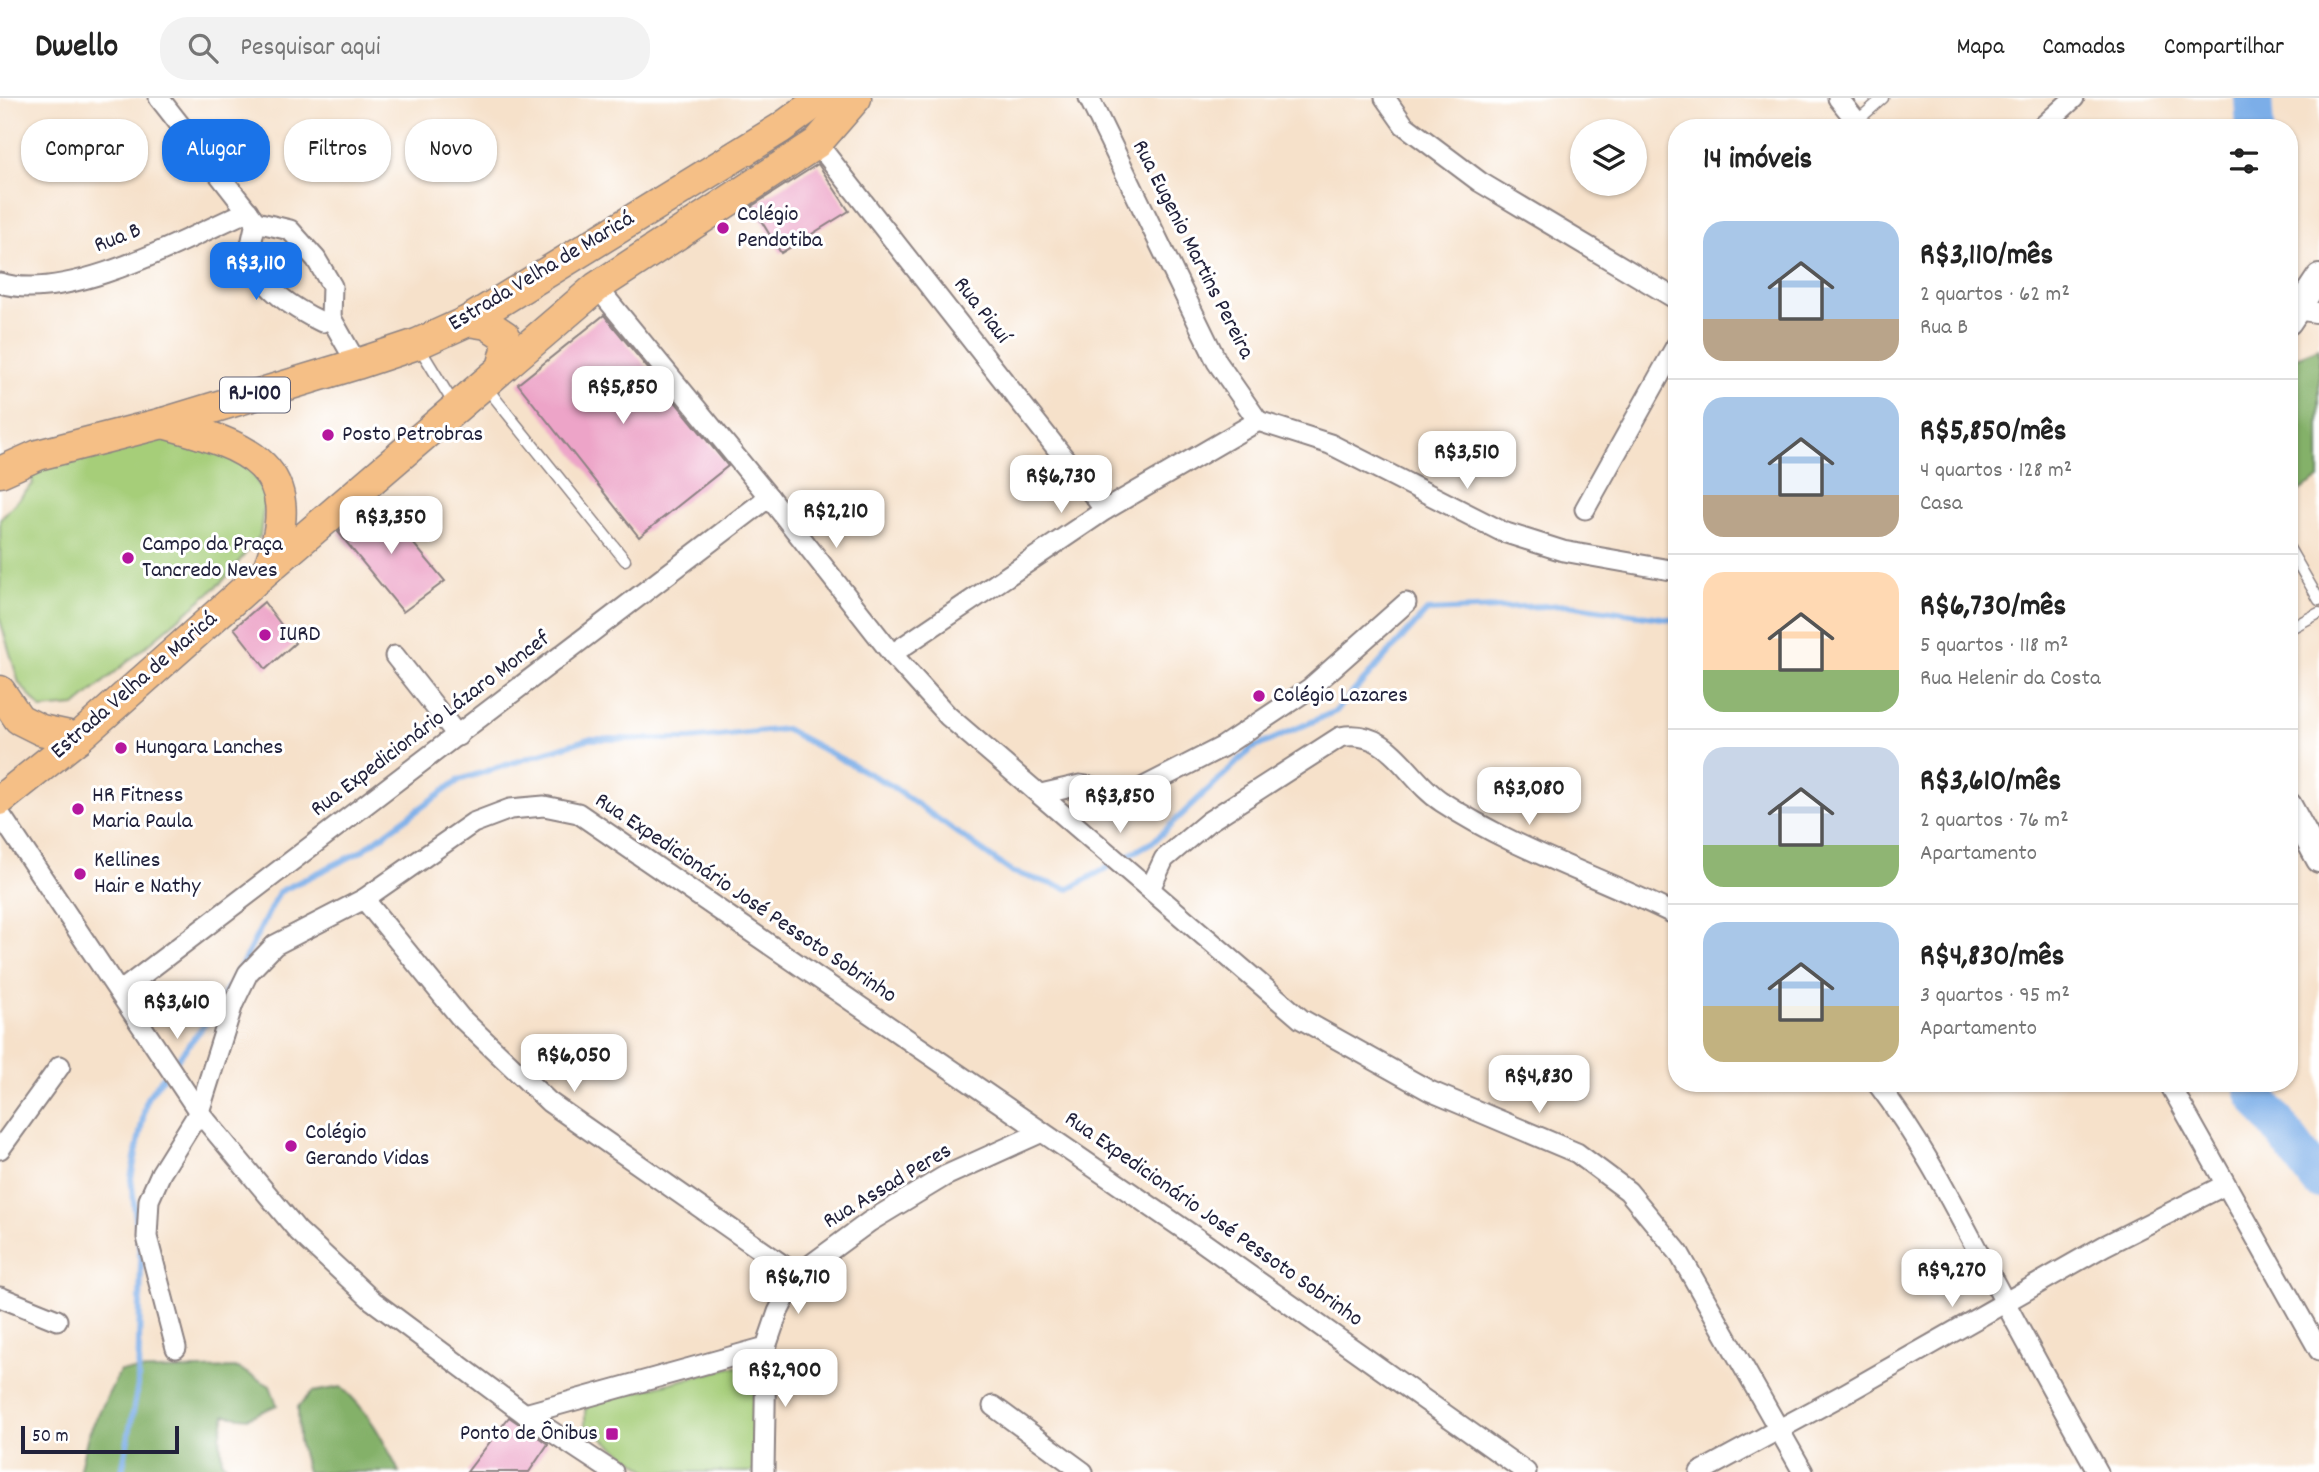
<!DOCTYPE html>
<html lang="pt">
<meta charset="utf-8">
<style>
:root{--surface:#fff;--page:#f2f2f2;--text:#222;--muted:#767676;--line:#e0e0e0;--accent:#1a73e8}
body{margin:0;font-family:Dekko,sans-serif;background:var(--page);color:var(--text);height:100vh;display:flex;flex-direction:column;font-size:26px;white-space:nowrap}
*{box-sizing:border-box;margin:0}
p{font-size:23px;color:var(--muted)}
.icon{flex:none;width:38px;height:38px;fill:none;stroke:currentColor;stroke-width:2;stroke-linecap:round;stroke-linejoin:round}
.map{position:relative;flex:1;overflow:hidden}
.details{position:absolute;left:1668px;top:21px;width:630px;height:973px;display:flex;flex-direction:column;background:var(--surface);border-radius:28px;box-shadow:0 2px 5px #0004}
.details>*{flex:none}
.guide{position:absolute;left:21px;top:21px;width:665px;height:63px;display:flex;gap:14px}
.buttons{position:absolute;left:1570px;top:21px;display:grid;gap:14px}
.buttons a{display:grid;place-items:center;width:77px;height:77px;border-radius:50%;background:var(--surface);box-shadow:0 2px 5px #0004;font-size:35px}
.scale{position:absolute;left:21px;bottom:18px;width:158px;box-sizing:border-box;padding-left:7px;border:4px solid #22223b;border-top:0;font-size:19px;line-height:24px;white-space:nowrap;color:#22223b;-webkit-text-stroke:5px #fff;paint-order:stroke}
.price{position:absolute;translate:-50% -60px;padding:0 16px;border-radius:14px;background:#fff;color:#222;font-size:23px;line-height:46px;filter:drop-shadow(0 2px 4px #0008)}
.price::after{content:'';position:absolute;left:50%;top:42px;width:21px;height:16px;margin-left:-10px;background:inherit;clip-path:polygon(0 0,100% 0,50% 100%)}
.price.current{background:var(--accent);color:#fff}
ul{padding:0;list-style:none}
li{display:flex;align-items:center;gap:21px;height:175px;padding:0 35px}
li+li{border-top:2px solid var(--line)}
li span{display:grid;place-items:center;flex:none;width:196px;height:140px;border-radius:21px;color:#555}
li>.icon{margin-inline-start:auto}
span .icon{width:84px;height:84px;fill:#fffc;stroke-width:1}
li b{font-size:30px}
h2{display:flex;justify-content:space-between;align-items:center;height:84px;padding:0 35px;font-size:30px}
.pill{padding:0 24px;border-radius:28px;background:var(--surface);box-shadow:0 2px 5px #0004;font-size:24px;line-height:63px}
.pill.current{background:var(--accent);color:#fff}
header{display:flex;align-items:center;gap:42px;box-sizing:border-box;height:98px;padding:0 35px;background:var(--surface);border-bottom:2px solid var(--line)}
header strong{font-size:33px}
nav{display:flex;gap:38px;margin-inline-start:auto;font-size:24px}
.search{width:490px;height:63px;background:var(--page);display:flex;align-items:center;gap:18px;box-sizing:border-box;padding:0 24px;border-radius:28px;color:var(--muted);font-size:26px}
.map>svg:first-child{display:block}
.green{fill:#a6ce79;stroke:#64785a;stroke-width:2}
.forest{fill:#84b169;stroke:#536a52;stroke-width:2}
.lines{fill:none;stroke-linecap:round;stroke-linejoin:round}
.stream{stroke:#7baee8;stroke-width:6}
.river{stroke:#7baee8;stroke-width:38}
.building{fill:#eda4c8}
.service-casing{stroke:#8c8282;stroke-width:13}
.minor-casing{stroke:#8c8282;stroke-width:23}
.tertiary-casing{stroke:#8c8282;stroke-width:28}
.primary-casing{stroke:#8c8282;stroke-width:33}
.service{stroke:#fff;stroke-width:10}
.minor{stroke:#fff;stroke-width:19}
.tertiary{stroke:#fff;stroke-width:24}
.primary{stroke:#f5bf86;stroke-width:30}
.poi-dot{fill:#b5179e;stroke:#fff;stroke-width:2.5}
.labels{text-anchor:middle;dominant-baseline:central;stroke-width:6;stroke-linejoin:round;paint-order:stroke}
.shield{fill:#fff;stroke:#646476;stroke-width:2}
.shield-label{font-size:21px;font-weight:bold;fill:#22223b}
.poi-label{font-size:23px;fill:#22223b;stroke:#fff;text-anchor:start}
.street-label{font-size:23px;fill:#22223b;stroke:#fff}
</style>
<header>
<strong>Dwello</strong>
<div class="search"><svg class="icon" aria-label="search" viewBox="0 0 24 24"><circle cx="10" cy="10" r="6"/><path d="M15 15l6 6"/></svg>Pesquisar aqui</div>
<nav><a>Mapa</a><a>Camadas</a><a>Compartilhar</a></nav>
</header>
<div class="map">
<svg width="2319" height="1374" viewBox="0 0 2319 1374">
<rect width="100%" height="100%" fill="#fff"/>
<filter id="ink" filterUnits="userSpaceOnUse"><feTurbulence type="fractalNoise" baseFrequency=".0143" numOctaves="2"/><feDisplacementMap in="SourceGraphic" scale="14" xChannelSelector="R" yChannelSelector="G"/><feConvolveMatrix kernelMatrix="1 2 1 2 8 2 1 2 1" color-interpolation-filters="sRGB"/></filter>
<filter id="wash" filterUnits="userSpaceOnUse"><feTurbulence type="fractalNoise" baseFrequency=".00686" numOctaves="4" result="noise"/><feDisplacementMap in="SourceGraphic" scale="28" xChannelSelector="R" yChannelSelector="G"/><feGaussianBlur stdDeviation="1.57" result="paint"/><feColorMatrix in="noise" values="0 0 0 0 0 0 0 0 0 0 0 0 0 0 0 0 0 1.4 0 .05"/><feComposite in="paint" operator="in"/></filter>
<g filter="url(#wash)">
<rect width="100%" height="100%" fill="#f6e1ca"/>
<g class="green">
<path d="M150,336L200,342L248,366L265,398L260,438L222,484L75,608L41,611L19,585L0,522V421L33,386L28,367Z"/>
<path d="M733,1269C749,1269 758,1277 762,1292L754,1345L755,1374H650L585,1328V1312L592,1305Z"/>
</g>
<g class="forest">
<path d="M2319,250V381L2289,399V262Z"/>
<path d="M238,1270L270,1288L277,1307L248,1320L225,1317L220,1338L222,1363L236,1374H79L88,1337L120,1273Z"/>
<path d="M341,1289C369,1313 383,1341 399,1374H307L299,1343L298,1309L312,1294Z"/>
</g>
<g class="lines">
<path class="stream" d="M122,1374L138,1287L141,1163L131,1080L147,1000L209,921L245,861L279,794L360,754L459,682L588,641H690L785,631L890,687L1012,774L1069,791L1154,743L1251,651L1336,613L1427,513L1568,507L1676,522"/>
<g class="river">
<path d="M2253,0L2255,30"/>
<path d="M2252,985L2256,998L2319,1082"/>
</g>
</g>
<g id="blocks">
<g class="building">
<path d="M818,66L849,113L781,155L752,108Z"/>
<path d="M604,217L728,368L639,439L518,286Z"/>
<path d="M377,402L445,483L403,514L338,434Z"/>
<path d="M264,504L295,545L266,571L234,530Z"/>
<path d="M509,1319L548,1346L529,1374H467Z"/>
</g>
</g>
</g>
<g filter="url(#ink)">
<use href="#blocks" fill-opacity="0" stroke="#8c8282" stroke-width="2"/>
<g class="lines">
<g class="service-casing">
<g id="service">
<path d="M1849,30L1883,0"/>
<path d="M419,249L455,308"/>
<path d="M486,289L625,462"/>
<path d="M2289,450L2319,502"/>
<path d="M2289,531L2319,515"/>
</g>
</g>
<g class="minor-casing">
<g id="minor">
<path d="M159,0L256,124L290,132L316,161L332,188L331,220"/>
<path d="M1089,0L1217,264L1258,323"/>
<path d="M1385,0L1404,27L1480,84L1676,201"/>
<path d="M1838,0L1862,30"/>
<path d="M2041,30L2074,0"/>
<path d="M817,45L1105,412"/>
<path d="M256,124L248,160C265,191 290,209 322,224L331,220"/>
<path d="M0,185C68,206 185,141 248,113"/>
<path d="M597,189L769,399L892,556L948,618L1301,921L1430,993L1577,1055L1628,1093L1679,1155L1803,1374"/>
<path d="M2300,212L2319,215"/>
<path d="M331,220L357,266"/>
<path d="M1258,323L1330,346L1503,434L1563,453L1676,473"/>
<path d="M1585,411L1676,248"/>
<path d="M892,556L1105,412L1258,323"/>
<path d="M395,558L458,638"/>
<path d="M1041,696L1080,687L1113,692H1138L1222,649L1309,591L1406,505"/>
<path d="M0,716L199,1014L298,1133L373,1203L525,1316L613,1374"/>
<path d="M1150,791L1164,761L1208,724L1340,639C1390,629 1406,681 1442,704C1515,752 1599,778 1676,817"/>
<path d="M364,801L460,919L549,1004L797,1177"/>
<path d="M121,893L769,399"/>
<path d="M1877,985C1929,1053 1965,1131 2006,1206C2036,1262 2067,1318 2098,1374"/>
<path d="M2169,985L2319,1252"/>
<path d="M0,1051L60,968"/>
<path d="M0,1199L57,1222"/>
<path d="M176,1250L147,1139L149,1102L161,1075L199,1014L233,906L248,875L275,847L364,801L473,725L510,711L544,708L578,715L1201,1143L1526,1374"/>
<path d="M993,1308L1083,1374"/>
<path d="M525,1316L766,1249L778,1214L797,1177L869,1124L945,1078L1042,1034"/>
<path d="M764,1374L766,1249"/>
<path d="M1700,1374L1846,1295L2104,1148L2225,1087"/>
</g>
</g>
<g class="tertiary-casing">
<g id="tertiary">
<path d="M2289,224L2319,179"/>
<path d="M2289,707L2319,762"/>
</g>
</g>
<g class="primary-casing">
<g id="primary">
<path d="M468,223L487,226L505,238L507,251L502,270"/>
<path d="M163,325C248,348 308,367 268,471"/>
<path d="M0,374L38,357L163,325L357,266L417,246L468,223L781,30L822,0"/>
<path d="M0,593L19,621L41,632L78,640"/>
<path d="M0,702L78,640L268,471L597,189L817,45L856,0"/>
</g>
</g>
<use href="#service" class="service"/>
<use href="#minor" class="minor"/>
<use href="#tertiary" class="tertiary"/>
<use href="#primary" class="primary"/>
</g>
</g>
<g class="poi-dot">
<circle cx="723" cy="130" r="7"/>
<circle cx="328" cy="337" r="7"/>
<circle cx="128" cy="460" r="7"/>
<circle cx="265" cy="537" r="7"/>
<circle cx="1259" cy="598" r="7"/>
<circle cx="121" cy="650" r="7"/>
<circle cx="78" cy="711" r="7"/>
<circle cx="80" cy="776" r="7"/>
<circle cx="291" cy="1048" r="7"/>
<rect x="605" y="1329" width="14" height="14" rx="3.5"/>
</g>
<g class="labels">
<rect class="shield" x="220" y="279.5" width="70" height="35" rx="5"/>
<g class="shield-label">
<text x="255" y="297">RJ-100</text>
</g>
<g class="poi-label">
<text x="737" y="117">Colégio<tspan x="737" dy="26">Pendotiba</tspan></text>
<text x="342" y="337">Posto Petrobras</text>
<text x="142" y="447">Campo da Praça<tspan x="142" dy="26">Tancredo Neves</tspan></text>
<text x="279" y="537">IURD</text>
<text x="1273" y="598">Colégio Lazares</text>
<text x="135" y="650">Hungara Lanches</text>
<text x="92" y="698">HR Fitness<tspan x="92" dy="26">Maria Paula</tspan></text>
<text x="94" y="763">Kellines<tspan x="94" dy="26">Hair e Nathy</tspan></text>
<text x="305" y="1035">Colégio<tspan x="305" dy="26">Gerando Vidas</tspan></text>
<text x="598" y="1336" text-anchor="end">Ponto de Ônibus</text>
</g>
<g class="street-label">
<text transform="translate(118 141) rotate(-21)">Rua B</text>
<text transform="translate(1192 152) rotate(63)">Rua Eugenio Martins Pereira</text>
<text transform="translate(542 174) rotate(-31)">Estrada Velha de Maricá</text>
<text transform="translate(981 213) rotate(52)">Rua Piauí</text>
<text transform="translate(135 588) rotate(-41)">Estrada Velha de Maricá</text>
<text transform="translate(431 627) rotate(-37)">Rua Expedicionário Lázaro Moncef</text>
<text transform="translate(745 801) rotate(34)">Rua Expedicionário José Pessoto Sobrinho</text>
<text transform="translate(888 1089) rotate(-31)">Rua Assad Peres</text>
<text transform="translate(1213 1122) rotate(35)">Rua Expedicionário José Pessoto Sobrinho</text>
</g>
</g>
</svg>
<div class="buttons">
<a><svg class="icon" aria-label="layers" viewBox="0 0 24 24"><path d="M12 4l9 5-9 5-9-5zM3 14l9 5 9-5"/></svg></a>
</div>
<div class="scale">50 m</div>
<b class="price current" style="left:256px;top:204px">R$3,110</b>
<b class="price" style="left:623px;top:328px">R$5,850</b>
<b class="price" style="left:1467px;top:393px">R$3,510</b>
<b class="price" style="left:1061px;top:417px">R$6,730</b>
<b class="price" style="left:836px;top:452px">R$2,210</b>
<b class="price" style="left:391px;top:458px">R$3,350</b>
<b class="price" style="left:1529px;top:729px">R$3,080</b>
<b class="price" style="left:1120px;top:737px">R$3,850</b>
<b class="price" style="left:177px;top:943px">R$3,610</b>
<b class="price" style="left:574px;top:996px">R$6,050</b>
<b class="price" style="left:1539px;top:1017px">R$4,830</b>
<b class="price" style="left:1952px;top:1211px">R$9,270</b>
<b class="price" style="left:798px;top:1218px">R$6,710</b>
<b class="price" style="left:785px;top:1311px">R$2,900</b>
<div class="guide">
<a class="pill">Comprar</a>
<a class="pill current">Alugar</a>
<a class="pill">Filtros</a>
<a class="pill">Novo</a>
</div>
<section class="details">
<h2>14 imóveis<svg class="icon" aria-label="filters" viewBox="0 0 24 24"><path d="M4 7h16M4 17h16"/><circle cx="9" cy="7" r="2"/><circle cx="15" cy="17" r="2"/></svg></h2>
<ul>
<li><span style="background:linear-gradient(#a9c7e8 70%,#b9a48a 0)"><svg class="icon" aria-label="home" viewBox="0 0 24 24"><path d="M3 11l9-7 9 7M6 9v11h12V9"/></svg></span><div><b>R$3,110/mês</b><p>2 quartos · 62 m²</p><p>Rua B</p></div></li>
<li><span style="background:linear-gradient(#a9c7e8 70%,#b9a48a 0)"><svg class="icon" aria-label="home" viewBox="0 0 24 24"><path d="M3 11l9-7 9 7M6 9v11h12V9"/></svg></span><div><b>R$5,850/mês</b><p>4 quartos · 128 m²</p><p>Casa</p></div></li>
<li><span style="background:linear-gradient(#ffd9b3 70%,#8fb573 0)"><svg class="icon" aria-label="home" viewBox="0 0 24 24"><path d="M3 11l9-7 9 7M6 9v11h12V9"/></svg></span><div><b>R$6,730/mês</b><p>5 quartos · 118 m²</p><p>Rua Helenir da Costa</p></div></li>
<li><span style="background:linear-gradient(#c9d6e8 70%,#8fb573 0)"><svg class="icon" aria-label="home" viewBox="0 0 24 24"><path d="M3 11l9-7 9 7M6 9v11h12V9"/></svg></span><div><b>R$3,610/mês</b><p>2 quartos · 76 m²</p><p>Apartamento</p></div></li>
<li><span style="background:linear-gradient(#a9c7e8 60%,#c2b280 0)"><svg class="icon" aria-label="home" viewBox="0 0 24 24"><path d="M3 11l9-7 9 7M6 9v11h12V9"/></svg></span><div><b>R$4,830/mês</b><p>3 quartos · 95 m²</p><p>Apartamento</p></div></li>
</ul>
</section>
</div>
